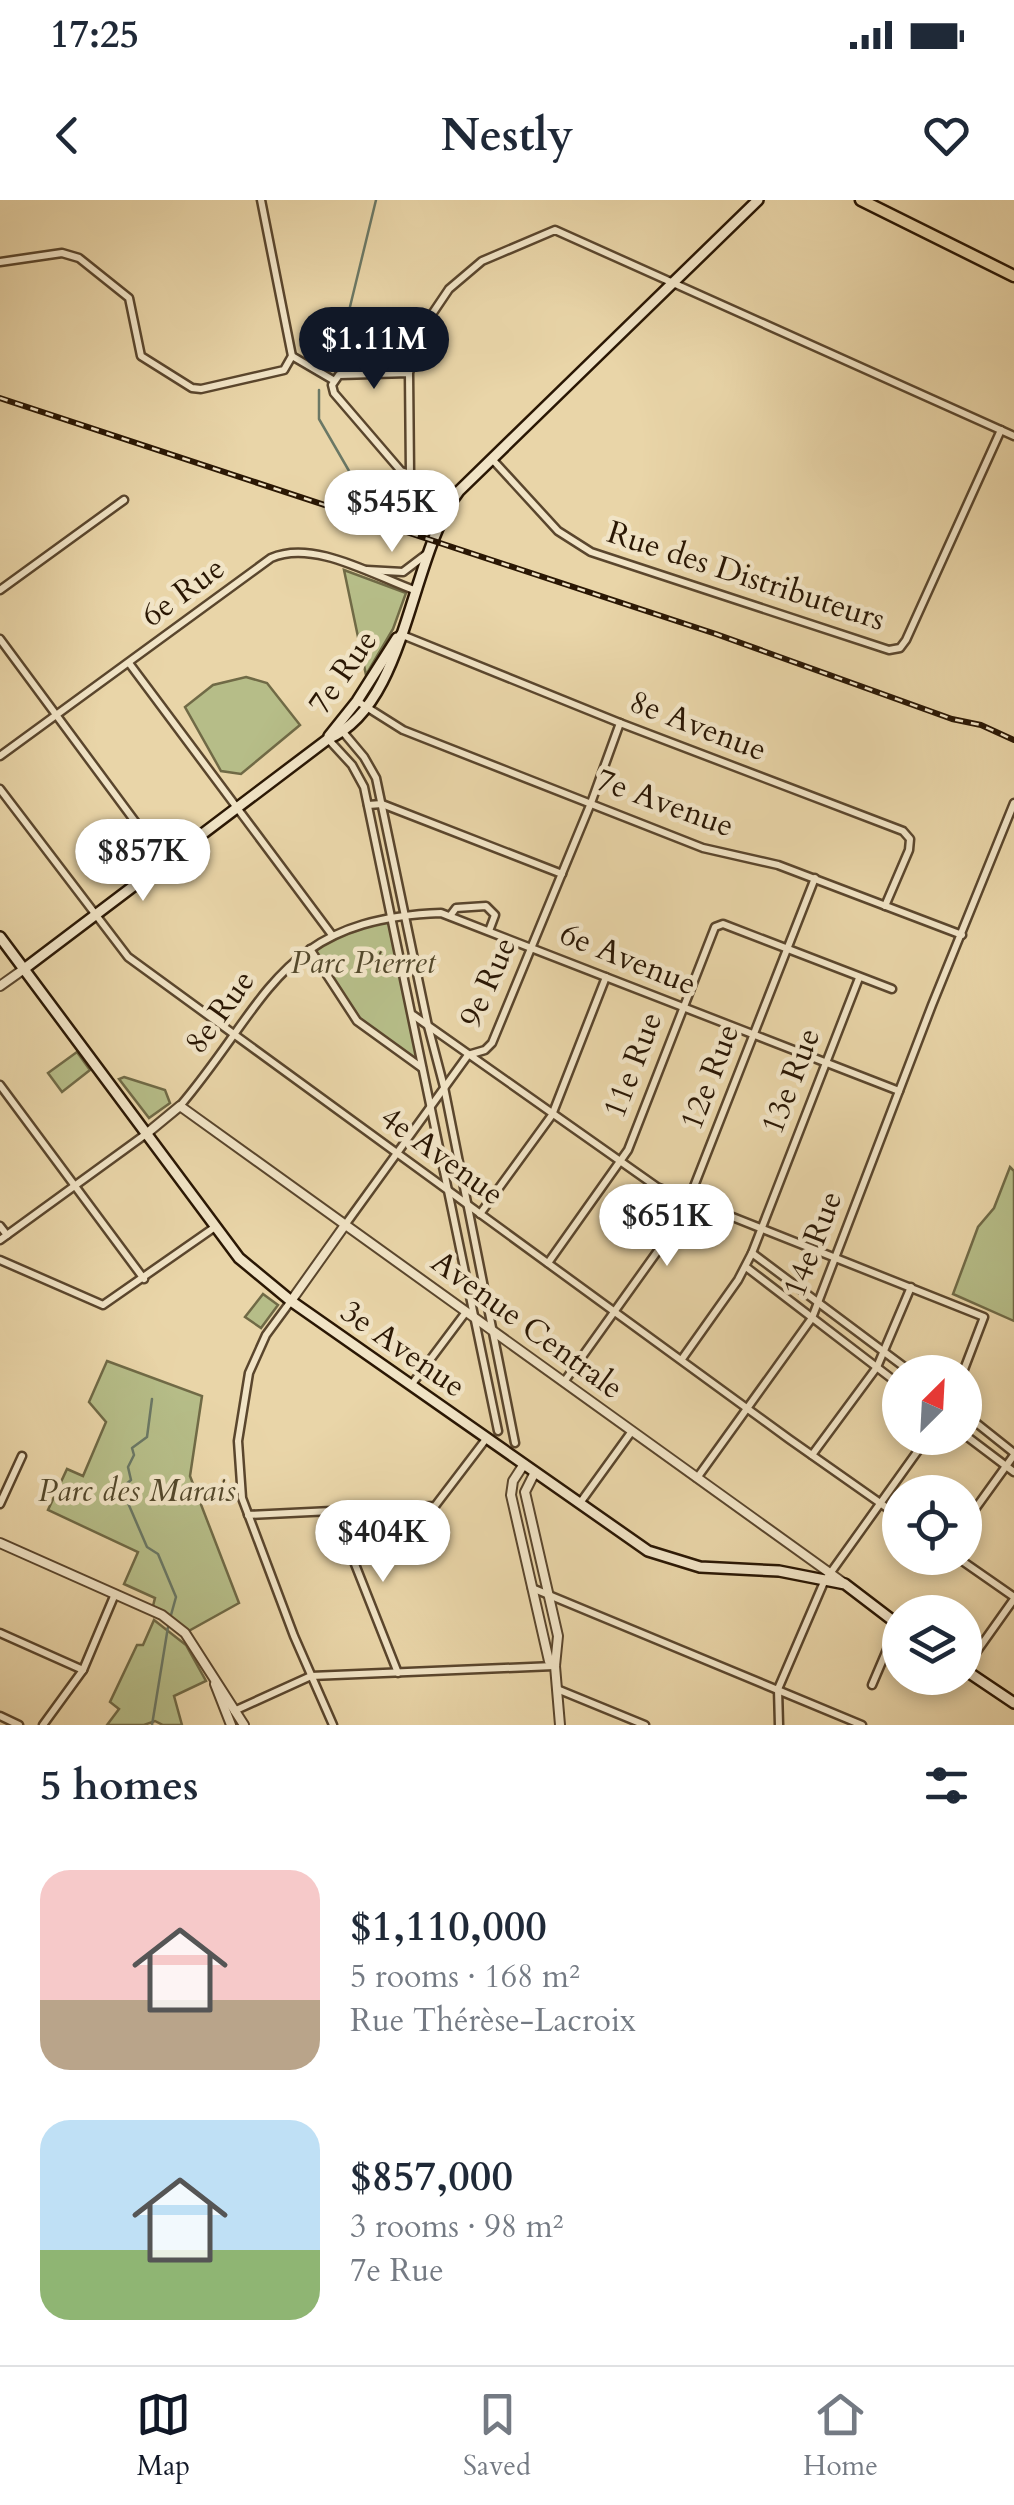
<!DOCTYPE html>
<meta charset="utf-8">
<style>
:root{--surface:#fff;--page:#f6f6f7;--text:#1f2937;--muted:#747a83;--line:#e0e1e3;--accent:#111827}
body{margin:0;font-family:Cardo,serif;background:var(--page);color:var(--text);height:100vh;display:flex;flex-direction:column;font-size:38px;white-space:nowrap}
*{box-sizing:border-box;margin:0}
p{font-size:32px;color:var(--muted)}
.icon{flex:none;width:55px;height:55px;fill:none;stroke:currentColor;stroke-width:2;stroke-linecap:round;stroke-linejoin:round}
.map{position:relative;height:1525px;overflow:hidden}
.drawer{display:flex;flex-direction:column;background:var(--surface);flex:1}
.drawer>*{flex:none}
.needle{width:65px;rotate:24deg}
.tools{position:absolute;left:882px;top:1155px;display:grid;gap:20px}
.tools a{display:grid;place-items:center;width:100px;height:100px;border-radius:50%;background:var(--surface);box-shadow:0 5px 15px #0003;font-size:50px}
.price{position:absolute;translate:-50% -85px;padding:0 22px;border-radius:35px;background:#fff;color:#222;font-size:32px;line-height:65px;filter:drop-shadow(0 2px 5px #0008)}
.price::after{content:'';position:absolute;left:50%;top:60px;width:30px;height:22px;margin-left:-15px;background:inherit;clip-path:polygon(0 0,100% 0,50% 100%)}
.price.on{background:var(--accent);color:#fff}
ul{padding:0;list-style:none}
li{display:flex;align-items:center;gap:30px;height:250px;padding:0 40px}
li span{display:grid;place-items:center;flex:none;width:280px;height:200px;border-radius:30px;color:#555}
li>.icon{margin-inline-start:auto}
span .icon{width:120px;height:120px;fill:#fffc;stroke-width:1}
li b{font-size:42px}
h2{display:flex;justify-content:space-between;align-items:center;height:120px;padding:0 40px;font-size:42px}
.status{display:flex;justify-content:space-between;align-items:center;height:70px;padding:0 50px;background:var(--surface);direction:ltr}
.status svg{height:28px;fill:currentColor}
header{display:flex;justify-content:space-between;align-items:center;height:130px;padding:0 40px;background:var(--surface);font-size:45px;font-weight:800}
.dock{display:flex;justify-content:space-around;align-items:center;height:140px;border-top:2px solid var(--line);background:var(--surface);font-size:28px;color:var(--muted)}
.dock a{display:grid;justify-items:center;gap:5px}
.dock .on{color:var(--accent)}
.map>svg:first-child{display:block}
.green{fill:#b6bd88;stroke:#706a46;stroke-width:2.5}
.lines{fill:none;stroke-linecap:round;stroke-linejoin:round}
.stream{stroke:#6b7865;stroke-width:2.5}
.minor-casing{stroke:#5a462d;stroke-width:11}
.tertiary-casing{stroke:#5a462d;stroke-width:12}
.secondary-casing{stroke:#2a1704;stroke-width:14}
.trunk-casing{stroke:#2a1704;stroke-width:15}
.minor{stroke:#f1e4c6;stroke-width:6}
.tertiary{stroke:#f1e4c6;stroke-width:8}
.secondary{stroke:#f1e4c6;stroke-width:9}
.trunk{stroke:#e9d5a8;stroke-width:10}
.rail-casing{stroke:#2a1704;stroke-width:6}
.rail{stroke:#f1e4c6;stroke-width:2.5;stroke-dasharray:8;stroke-linecap:butt}
.labels{text-anchor:middle;dominant-baseline:central;stroke-width:9;stroke-linejoin:round;paint-order:stroke}
.street-label{font-size:32px;fill:#2a1704;stroke:#f1e4c6}
.park-label{font-size:32px;font-style:italic;fill:#54492c;stroke:#f1e4c6}
</style>
<div class="status"><b>17:25</b><svg viewBox="0 0 49 12"><path d="M0 12V9h3v3zM5 12V6h3v6zM10 12V3h3v9zM15 12V0h3v12zM26 1h20v11H26zM47 4h2v5h-2z"/></svg></div>
<header><svg class="icon" aria-label="back" viewBox="0 0 24 24"><path d="M15 5l-7 7 7 7"/></svg>Nestly<svg class="icon" aria-label="heart" viewBox="0 0 24 24"><path d="M12 20l-8-8c-3-5 5-10 8-4 3-6 11-1 8 4z"/></svg></header>
<div class="map">
<svg width="1014" height="1525" viewBox="0 0 1014 1525">
<rect width="100%" height="100%" fill="#e9d5a8"/>
<filter id="stains"><feTurbulence type="fractalNoise" baseFrequency=".002" numOctaves="4"/><feColorMatrix values="0 0 0 0 .2 0 0 0 0 .09 0 0 0 0 .02 0 0 0 .5 -.17"/></filter>
<radialGradient id="worn" r=".72"><stop offset=".6" stop-color="#630" stop-opacity="0"/><stop offset="1" stop-color="#630" stop-opacity=".3"/></radialGradient>
<g class="green">
<path d="M344,370L406,393L393,429L366,475Z"/>
<path d="M246,477L267,483L300,525L241,574L221,571L185,507L213,485Z"/>
<path d="M390,717L423,869L357,821L310,749L332,735Z"/>
<path d="M77,852L90,870L62,892L48,873Z"/>
<path d="M124,877L165,890L170,903L149,918L119,879Z"/>
<path d="M1010,967L1014,971V1121L953,1094L978,1027L994,1008Z"/>
<path d="M263,1094L278,1105L261,1128L245,1117Z"/>
<path d="M107,1161L202,1196L190,1276L239,1403L185,1433L152,1410L155,1398L124,1384L138,1352L48,1310L67,1269L83,1276L106,1222L89,1202Z"/>
<path d="M154,1420L186,1445L206,1481L174,1496L182,1525H163L155,1521L144,1525H107L119,1509L110,1502L137,1445H143Z"/>
</g>
<g class="lines">
<g class="stream">
<path d="M328,162L347,119L376,0"/>
<path d="M319,190V219L367,302"/>
<path d="M152,1199L147,1237L132,1248L134,1255L128,1267L131,1280L125,1285L128,1303L147,1347L158,1354L176,1397L171,1415"/>
<path d="M152,1525L168,1427"/>
</g>
<g class="minor-casing">
<g id="minor">
<path d="M0,62L62,53L79,58L129,98L141,156L192,188L201,189L284,170L292,156L261,0"/>
<path d="M292,156L333,180"/>
<path d="M409,173L339,175L332,185L334,193L401,271L410,274L409,173L420,132L449,89L482,61L555,30L1014,236"/>
<path d="M492,259L558,331L591,352L889,450L900,448L906,440L1001,230"/>
<path d="M367,370L403,372L428,353"/>
<path d="M0,390L124,300"/>
<path d="M400,434L620,523L903,631L910,639L909,650L885,706"/>
<path d="M0,439L165,662"/>
<path d="M129,463L332,735"/>
<path d="M357,501L403,530L703,648L778,665L962,735"/>
<path d="M343,532L364,557L376,578L428,826L444,887L515,1243"/>
<path d="M328,539L352,565L364,587L498,1231"/>
<path d="M0,556L271,358C314,339 374,376 417,391"/>
<path d="M0,589L128,757L789,1239L900,1317"/>
<path d="M368,605L382,604L562,674"/>
<path d="M450,716L456,708L486,706L495,715L489,731"/>
<path d="M310,749L357,821L422,868"/>
<path d="M413,815L657,987L984,1117L963,1172"/>
<path d="M0,885L144,1079"/>
<path d="M180,906C269,801 279,719 441,713L899,891"/>
<path d="M480,1014L552,915L606,777"/>
<path d="M345,1025L468,855L485,850L492,843L591,603L620,523"/>
<path d="M0,1026L7,1035"/>
<path d="M0,1040L146,934"/>
<path d="M752,1053L911,1172"/>
<path d="M0,1060L103,1105L215,1027"/>
<path d="M548,1063L628,950L715,727L723,724L892,789"/>
<path d="M746,1067L900,1185"/>
<path d="M291,1101L266,1135L249,1173L238,1241L242,1298L294,1436L333,1525"/>
<path d="M682,1159L738,1080L752,1053L859,778"/>
<path d="M564,1182L682,1017L815,678"/>
<path d="M412,1184L466,1112"/>
<path d="M965,1214L1014,1253"/>
<path d="M965,1235L1014,1272"/>
<path d="M812,1255L877,1167L911,1087"/>
<path d="M697,1278L812,1118L932,805L1014,603"/>
<path d="M580,1303L632,1231"/>
<path d="M0,1304L22,1256"/>
<path d="M334,1311L398,1473"/>
<path d="M248,1315L435,1306L486,1239"/>
<path d="M965,1323L1014,1255"/>
<path d="M958,1358L1014,1397"/>
<path d="M532,1388L862,1525"/>
<path d="M0,1433L83,1470"/>
<path d="M965,1468L1014,1399"/>
<path d="M872,1485L898,1424"/>
<path d="M557,1489L645,1525"/>
<path d="M234,1511L311,1476L554,1466"/>
<path d="M0,1516L19,1525"/>
<path d="M43,1525L83,1470L115,1394"/>
<path d="M779,1525L778,1489L824,1382L927,1238"/>
</g>
</g>
<g class="tertiary-casing">
<g id="tertiary">
<path d="M0,786L24,769"/>
<path d="M146,934L180,906L845,1384"/>
<path d="M291,1101L345,1025"/>
<path d="M524,1264L513,1281L511,1295L549,1461L555,1466"/>
<path d="M535,1272L525,1292L558,1436L555,1466L560,1525"/>
<path d="M0,1343L162,1415L185,1433L244,1525"/>
<path d="M215,1484L231,1525"/>
</g>
</g>
<g class="secondary-casing">
<g id="secondary">
<path d="M329,536L357,501L397,438"/>
<path d="M0,737L239,1058L291,1101L648,1351L700,1367L779,1371L845,1384L900,1426"/>
<path d="M24,769L328,539C408,504 409,356 459,291L758,0"/>
<path d="M965,1470L1014,1503"/>
</g>
</g>
<g class="trunk-casing">
<path id="trunk" d="M861,0L1014,76"/>
</g>
<use href="#minor" class="minor"/>
<use href="#tertiary" class="tertiary"/>
<use href="#secondary" class="secondary"/>
<use href="#trunk" class="trunk"/>
<g class="rail-casing">
<path id="rail" d="M0,198L716,434L952,519L981,525L1014,540"/>
</g>
<use href="#rail" class="rail"/>
</g>
<g class="labels">
<g class="street-label">
<text transform="translate(746 376) rotate(18)">Rue des Distributeurs</text>
<text transform="translate(183 392) rotate(-36)">6e Rue</text>
<text transform="translate(343 472) rotate(-55)">7e Rue</text>
<text transform="translate(698 526) rotate(21)">8e Avenue</text>
<text transform="translate(665 603) rotate(20)">7e Avenue</text>
<text transform="translate(628 759) rotate(22)">6e Avenue</text>
<text transform="translate(488 782) rotate(-66)">9e Rue</text>
<text transform="translate(220 812) rotate(-54)">8e Rue</text>
<text transform="translate(633 865) rotate(-69)">11e Rue</text>
<text transform="translate(710 877) rotate(-69)">12e Rue</text>
<text transform="translate(791 881) rotate(-69)">13e Rue</text>
<text transform="translate(442 956) rotate(36)">4e Avenue</text>
<text transform="translate(813 1044) rotate(-69)">14e Rue</text>
<text transform="translate(527 1125) rotate(36)">Avenue Centrale</text>
<text transform="translate(403 1149) rotate(35)">3e Avenue</text>
</g>
<g class="park-label">
<text x="363" y="763">Parc Pierret</text>
<text x="137" y="1291">Parc des Marais</text>
</g>
</g>
<rect width="100%" height="100%" filter="url(#stains)"/>
<rect width="100%" height="100%" fill="url(#worn)"/>
</svg>
<div class="tools">
<a><svg class="needle" viewBox="-14 -14 28 28"><path d="M0-13l5 13h-10z" fill="#e53935"/><path d="M0 13l5-13h-10z" fill="#747a83"/></svg></a>
<a><svg class="icon" aria-label="locate" viewBox="0 0 24 24"><circle cx="12" cy="12" r="6"/><path d="M12 2v4M12 18v4M2 12h4M18 12h4"/></svg></a>
<a><svg class="icon" aria-label="layers" viewBox="0 0 24 24"><path d="M12 4l9 5-9 5-9-5zM3 14l9 5 9-5"/></svg></a>
</div>
<b class="price on" style="left:374px;top:192px">$1.11M</b>
<b class="price" style="left:392px;top:355px">$545K</b>
<b class="price" style="left:143px;top:704px">$857K</b>
<b class="price" style="left:667px;top:1069px">$651K</b>
<b class="price" style="left:383px;top:1385px">$404K</b>
</div>
<section class="drawer">
<h2>5 homes<svg class="icon" aria-label="filters" viewBox="0 0 24 24"><path d="M4 7h16M4 17h16"/><circle cx="9" cy="7" r="2"/><circle cx="15" cy="17" r="2"/></svg></h2>
<ul>
<li><span style="background:linear-gradient(#f6c9c9 65%,#b9a48a 0)"><svg class="icon" aria-label="home" viewBox="0 0 24 24"><path d="M3 11l9-7 9 7M6 9v11h12V9"/></svg></span><div><b>$1,110,000</b><p>5 rooms · 168 m²</p><p>Rue Thérèse-Lacroix</p></div></li>
<li><span style="background:linear-gradient(#bfe0f5 65%,#8fb573 0)"><svg class="icon" aria-label="home" viewBox="0 0 24 24"><path d="M3 11l9-7 9 7M6 9v11h12V9"/></svg></span><div><b>$857,000</b><p>3 rooms · 98 m²</p><p>7e Rue</p></div></li>
</ul>
</section>
<nav class="dock">
<a class="on"><svg class="icon" aria-label="map" viewBox="0 0 24 24"><path d="M3 6l6-2 6 2 6-2v14l-6 2-6-2-6 2zM9 4v14M15 6v14"/></svg>Map</a>
<a><svg class="icon" aria-label="saved" viewBox="0 0 24 24"><path d="M7 4h10v16l-5-4-5 4z"/></svg>Saved</a>
<a><svg class="icon" aria-label="home" viewBox="0 0 24 24"><path d="M3 11l9-7 9 7M6 9v11h12V9"/></svg>Home</a>
</nav>
